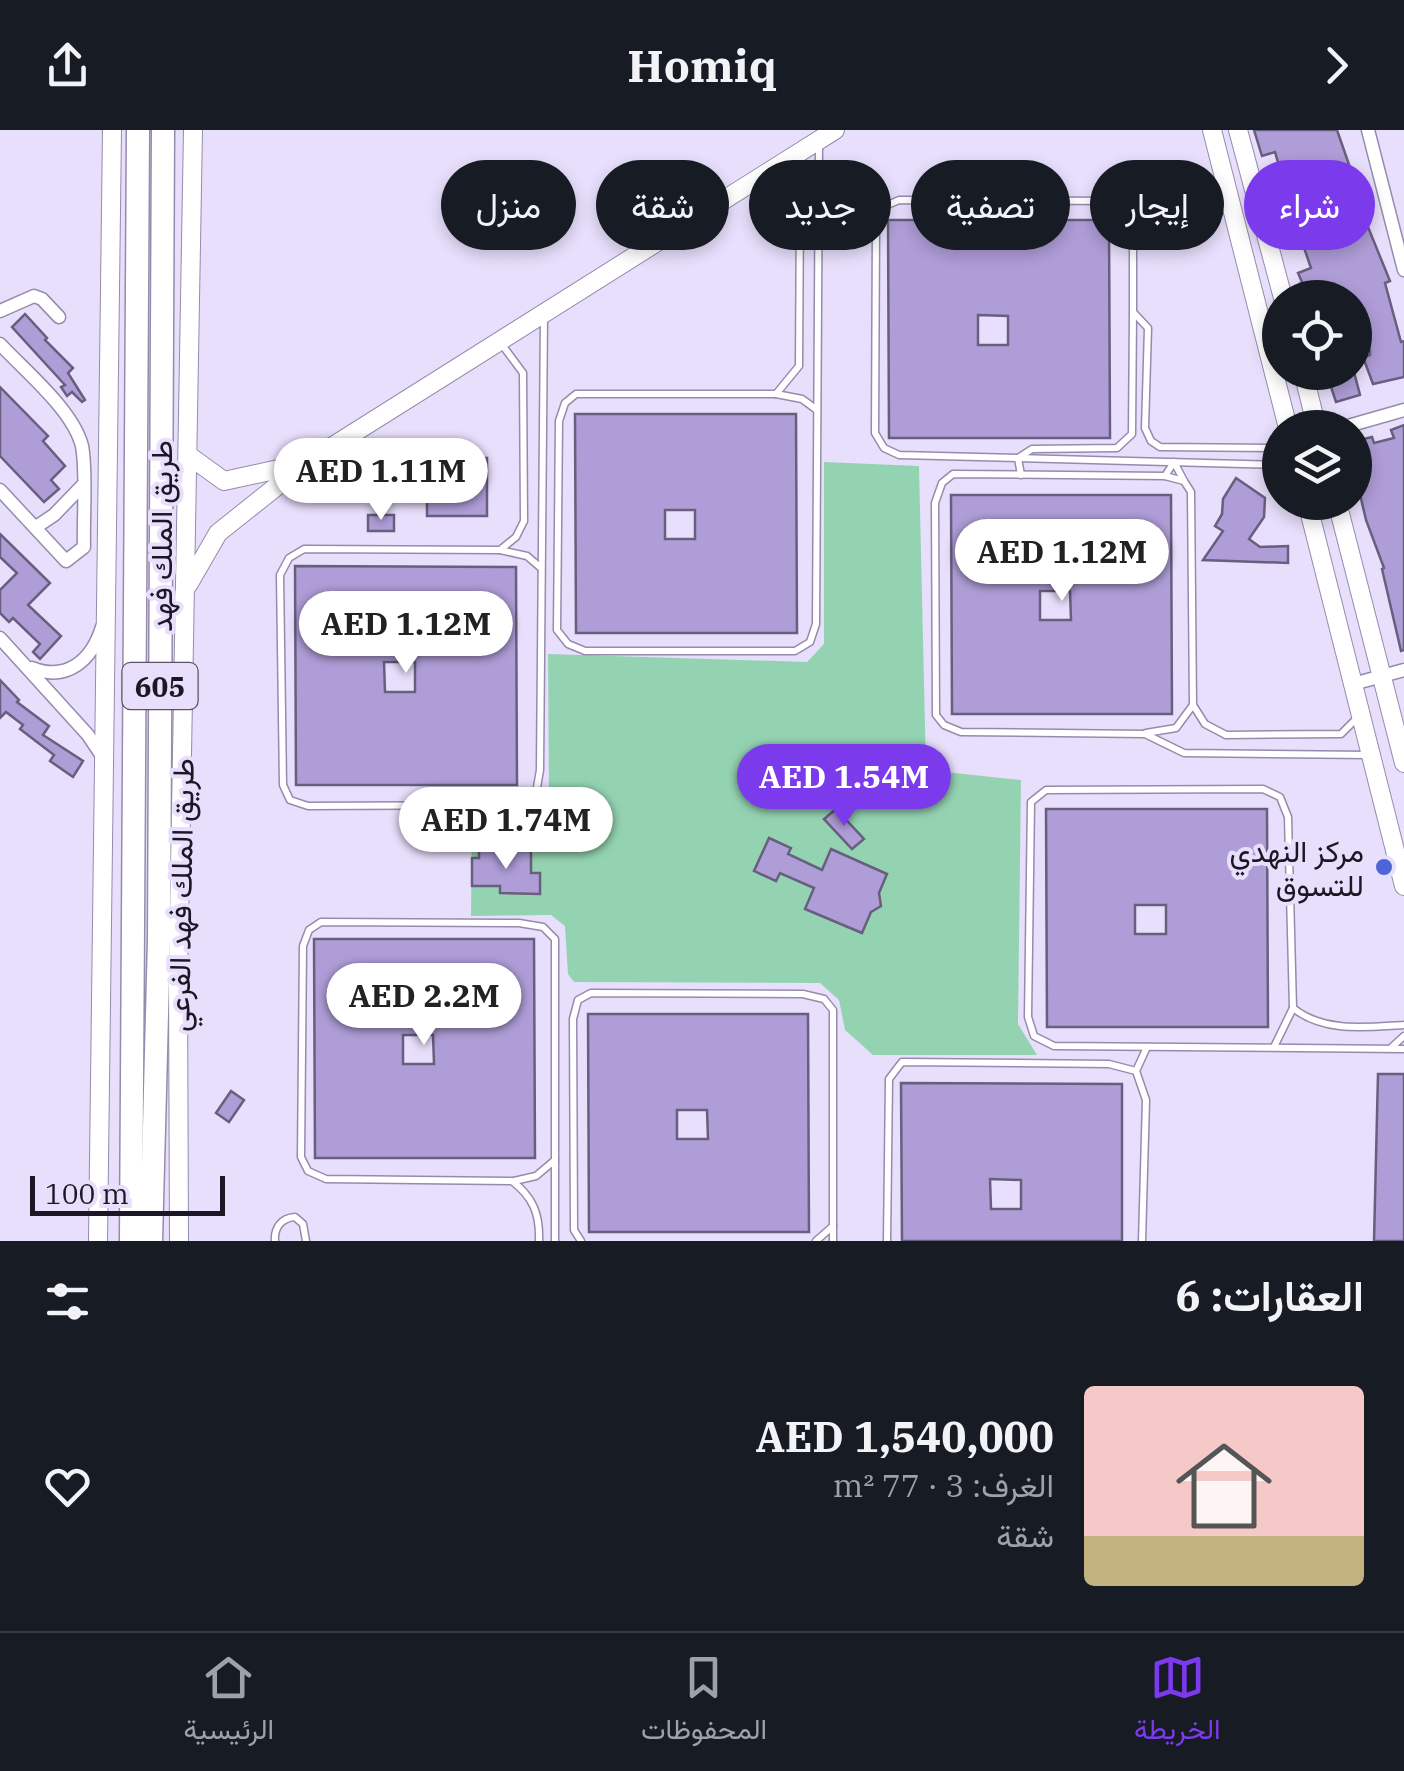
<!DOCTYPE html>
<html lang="ar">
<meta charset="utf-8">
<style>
:root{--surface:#171b24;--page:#242831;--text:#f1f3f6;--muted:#9ea1a6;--line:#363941;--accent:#7c3aed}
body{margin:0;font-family:"IBM Plex Serif",Vazirmatn,serif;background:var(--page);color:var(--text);direction:rtl;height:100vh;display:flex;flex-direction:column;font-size:38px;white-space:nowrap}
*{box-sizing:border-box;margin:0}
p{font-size:32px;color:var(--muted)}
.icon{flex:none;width:55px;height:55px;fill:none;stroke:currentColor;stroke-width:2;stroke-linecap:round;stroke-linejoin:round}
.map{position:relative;height:1111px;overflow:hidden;direction:ltr}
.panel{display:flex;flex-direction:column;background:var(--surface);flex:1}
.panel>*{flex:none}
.banner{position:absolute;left:30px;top:30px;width:1345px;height:90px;direction:rtl;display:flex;gap:20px}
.tools{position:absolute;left:1262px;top:150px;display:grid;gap:20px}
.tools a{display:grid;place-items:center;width:110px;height:110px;border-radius:50%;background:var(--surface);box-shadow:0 5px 15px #0003;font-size:50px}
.scale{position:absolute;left:30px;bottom:25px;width:195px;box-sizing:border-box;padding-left:10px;border:5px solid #1b1724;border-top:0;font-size:28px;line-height:35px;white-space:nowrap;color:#1b1724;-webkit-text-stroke:8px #e8dffc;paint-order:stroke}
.price{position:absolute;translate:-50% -85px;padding:0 22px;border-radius:35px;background:#fff;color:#222;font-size:32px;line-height:65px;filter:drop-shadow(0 2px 5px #0008)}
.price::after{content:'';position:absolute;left:50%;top:60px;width:30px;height:22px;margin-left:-15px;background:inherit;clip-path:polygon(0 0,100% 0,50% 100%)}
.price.selected{background:var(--accent);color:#fff}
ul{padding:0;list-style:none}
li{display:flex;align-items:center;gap:30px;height:250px;padding:0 40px}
li span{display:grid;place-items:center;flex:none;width:280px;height:200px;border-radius:10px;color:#555}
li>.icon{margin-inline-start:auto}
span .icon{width:120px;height:120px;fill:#fffc;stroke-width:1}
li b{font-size:42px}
h2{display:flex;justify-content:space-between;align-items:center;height:120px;padding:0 40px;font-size:42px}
.pill{padding:0 35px;border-radius:45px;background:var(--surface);box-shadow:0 5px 15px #0003;font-size:35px;line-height:90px}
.pill.selected{background:var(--accent);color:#fff}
header{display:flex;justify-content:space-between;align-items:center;height:130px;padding:0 40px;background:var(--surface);font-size:45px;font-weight:700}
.tab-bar{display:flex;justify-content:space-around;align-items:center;height:140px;border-top:2px solid var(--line);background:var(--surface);font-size:28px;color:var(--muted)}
.tab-bar a{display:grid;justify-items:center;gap:5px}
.tab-bar .selected{color:var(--accent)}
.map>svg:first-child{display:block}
.green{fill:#94d3b2}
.building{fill:#af9dd7;stroke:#685f7e;stroke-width:2.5;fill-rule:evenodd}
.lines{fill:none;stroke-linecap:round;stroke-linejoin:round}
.lane-casing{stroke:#958bac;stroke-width:9}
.street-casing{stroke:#958bac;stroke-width:15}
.secondary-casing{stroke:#958bac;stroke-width:20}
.highway-casing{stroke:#958bac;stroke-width:25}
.lane{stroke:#fff;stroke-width:6}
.street{stroke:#fff;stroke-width:12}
.secondary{stroke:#fff;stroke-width:18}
.highway{stroke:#fff;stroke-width:22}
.poi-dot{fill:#4e64d9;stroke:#e8dffc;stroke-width:4}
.labels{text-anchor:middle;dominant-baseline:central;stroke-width:8;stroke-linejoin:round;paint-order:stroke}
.shield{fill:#e8dffc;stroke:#585365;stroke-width:2.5}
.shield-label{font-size:28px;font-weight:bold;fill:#1b1724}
.street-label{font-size:30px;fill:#1b1724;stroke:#e8dffc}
.poi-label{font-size:30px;fill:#1b1724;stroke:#e8dffc;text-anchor:end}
</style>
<header><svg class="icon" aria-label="forward" viewBox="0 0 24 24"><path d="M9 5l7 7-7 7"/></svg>Homiq<svg class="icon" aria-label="share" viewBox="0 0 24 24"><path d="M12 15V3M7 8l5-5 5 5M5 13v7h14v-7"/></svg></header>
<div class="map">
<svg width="1404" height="1111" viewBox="0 0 1404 1111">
<rect width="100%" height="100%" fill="#e8dffc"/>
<path class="green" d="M824,332L919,336L926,640L1021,650L1018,894L1037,925H873L845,900L839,870L820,853L574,852L568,844L565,796L551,785L471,786L472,689H529L549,670L548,524L807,532L824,514Z"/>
<g class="building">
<path d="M1254,0H1337L1361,69L1357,70L1390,151L1385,153L1401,212L1404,211V247L1373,254L1363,227L1370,225V221L1355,168H1309L1298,143L1311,138L1300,106L1296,107L1286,75L1290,74L1275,22L1262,26Z"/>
<path d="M888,90H1109L1110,308H889ZM978,185L1008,186V215H978Z"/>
<path d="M25,184L47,208L45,210L73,238L68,243L85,270L82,272L72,262L67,266L61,257L65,255L12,197Z"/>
<path d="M1326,242H1354L1360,265L1336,272Z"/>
<path d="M0,257L48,306L43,311L65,336L51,350L59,359L44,372L0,326Z"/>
<path d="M575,284H796L797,503H576ZM665,380H695V409H665Z"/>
<path d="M1404,295V520L1401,521L1382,439L1384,438L1366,390L1355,343V311L1372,307L1374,313L1394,308L1391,300Z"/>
<path d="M427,313H443V328H487V386H427Z"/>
<path d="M1236,348L1265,368L1264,387L1249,409L1260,417L1288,416V433L1203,430L1223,401L1215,396L1222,384L1223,369Z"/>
<path d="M951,365H1171L1172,584H952ZM1040,461H1070L1071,490H1040Z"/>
<rect x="368" y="385" width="26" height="16"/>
<path d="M0,404L50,453L28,475L61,506L40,529L33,522L40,514L13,488L9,492L0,483V460L17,443L0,427Z"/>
<path d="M295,436L516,437L517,655H296ZM384,532H415V562H385Z"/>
<path d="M0,550L19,570L17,572L49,596L43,605L83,631L73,647L50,631L54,625L20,599L23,595L6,582L0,588Z"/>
<path d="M836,679L864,709L852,719L824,689Z"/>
<path d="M1046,679H1267L1268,897H1047ZM1135,775H1166V804H1135Z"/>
<path d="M769,708L791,718L788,724L822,740L831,719L887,744L879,763L881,776L871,782L862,803L805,779L814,758L780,743L776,751L754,741Z"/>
<path d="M479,720L531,721V743H540V764L500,763V756H472V728H479Z"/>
<path d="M314,809H534L535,1028H315ZM403,905H433L434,934H403Z"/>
<path d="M588,884H808L809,1102H589ZM677,980H707L708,1009H677Z"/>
<path d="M1378,944H1404V1111H1374Z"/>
<path d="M901,953L1122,954V1111H902ZM990,1049L1021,1050V1079H991Z"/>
<path d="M231,961L244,970L229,992L216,983Z"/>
</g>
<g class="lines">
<g class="lane-casing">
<g id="lane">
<path d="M775,39L800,74L799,236L776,264H576L565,273L559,291L557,500L568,514L585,521H795L810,512L816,494L819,13"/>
<path d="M500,212L523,243L524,391L516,407L500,420L304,419L289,428L280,445L283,655L290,670L308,676L522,675L536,663L540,640L544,186"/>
<path d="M776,264L802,269L817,280"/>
<path d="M1280,315L1272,318L1160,317L1151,311L1145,298L1148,198L1133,182V90L1120,71L899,70L883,77L876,94L875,303L884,318L899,325L1280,335"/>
<path d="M1021,345L1018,328L1032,319L1117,318L1132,304L1133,183"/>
<path d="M1165,346L1174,332L1184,351"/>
<path d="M500,420L527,426L541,438"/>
<path d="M1356,589L1341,604L1226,605L1205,594L1193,575L1191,362L1184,351L1165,346L953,344L942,353L935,373L936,585L944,595L961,602L1145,604L1184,623L1370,625"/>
<path d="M1146,603L1176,598L1193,575"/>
<path d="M1404,895C1366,897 1324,903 1293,878L1288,687L1280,667L1263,659L1046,660L1031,672L1028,887L1034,906L1054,916L1404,919"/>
<path d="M1274,917L1293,878"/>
<path d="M1392,917L1404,906"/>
<path d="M1136,941L1147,917"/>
<path d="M514,1051L536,1046L555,1030"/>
<path d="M275,1111C274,1098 281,1088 295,1087L303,1094L306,1111"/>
<path d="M539,1111C540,1084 533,1067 512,1051L326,1049L308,1041L301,1027L303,816L309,800L321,792L519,793L543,797L555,809V1111"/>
<path d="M581,1111L574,1100L573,889L578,870L591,863L803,864L824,869L833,880V1111"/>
<path d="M816,1111L833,1096"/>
<path d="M887,1111L889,949L902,932L1109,934L1136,941L1146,970L1142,1111"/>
</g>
</g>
<g class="street-casing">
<g id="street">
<path d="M1368,0L1404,140"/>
<path d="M0,181L34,166L42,169L59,187"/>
<path d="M0,214C25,241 73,280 82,316C87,342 83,389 84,417L66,431L0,360"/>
<path d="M1341,298L1404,280"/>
<path d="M36,397L54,385L82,356"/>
<path d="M0,508L88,605L102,626"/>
<path d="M32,538C67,552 92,530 102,497"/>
<path d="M1353,554L1404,540"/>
</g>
</g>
<g class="secondary-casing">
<g id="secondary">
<path d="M1212,0L1288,298"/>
<path d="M1238,0L1283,168"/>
<path d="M1303,242L1317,298"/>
<path d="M306,333L835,0"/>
<path d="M1307,372L1404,756"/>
<path d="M1337,372L1404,633"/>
<path d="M188,455L218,403L306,333L224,351L188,325"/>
<path d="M98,1111L112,0"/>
<path d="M179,1111L178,852L193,0"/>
</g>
</g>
<g class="highway-casing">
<g id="highway">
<path d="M131,1111L138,0"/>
<path d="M151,1111L159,809L163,0"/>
</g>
</g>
<use href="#lane" class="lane"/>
<use href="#street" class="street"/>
<use href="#secondary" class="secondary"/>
<use href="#highway" class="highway"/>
</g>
<circle class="poi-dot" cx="1384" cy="737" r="10"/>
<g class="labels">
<rect class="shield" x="122.5" y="533" width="75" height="46" rx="8"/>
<g class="shield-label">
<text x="160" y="556">605</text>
</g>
<g class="street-label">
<text transform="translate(160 406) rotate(-90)">طريق الملك فهد</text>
<text transform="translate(180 765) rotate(-89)">طريق الملك فهد الفرعي</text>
</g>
<g class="poi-label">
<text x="1364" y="720">مركز النهدي<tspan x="1364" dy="34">للتسوق</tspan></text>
</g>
</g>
</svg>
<div class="tools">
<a><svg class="icon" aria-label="locate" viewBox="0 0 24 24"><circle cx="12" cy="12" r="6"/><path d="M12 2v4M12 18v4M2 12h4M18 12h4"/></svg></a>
<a><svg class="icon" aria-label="layers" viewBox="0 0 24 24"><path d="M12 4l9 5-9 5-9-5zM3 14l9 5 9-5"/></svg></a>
</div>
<div class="scale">100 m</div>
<b class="price" style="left:381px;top:393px">AED 1.11M</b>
<b class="price" style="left:1062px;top:474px">AED 1.12M</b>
<b class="price" style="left:406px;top:546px">AED 1.12M</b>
<b class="price selected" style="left:844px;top:699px">AED 1.54M</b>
<b class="price" style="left:506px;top:742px">AED 1.74M</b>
<b class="price" style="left:424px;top:918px">AED 2.2M</b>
<div class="banner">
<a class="pill selected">شراء</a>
<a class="pill">إيجار</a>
<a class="pill">تصفية</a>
<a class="pill">جديد</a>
<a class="pill">شقة</a>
<a class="pill">منزل</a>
</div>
</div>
<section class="panel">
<h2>العقارات: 6<svg class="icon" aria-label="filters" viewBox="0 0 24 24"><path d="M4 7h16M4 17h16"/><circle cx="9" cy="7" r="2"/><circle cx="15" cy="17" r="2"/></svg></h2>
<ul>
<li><span style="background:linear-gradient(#f6c9c9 75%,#c2b280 0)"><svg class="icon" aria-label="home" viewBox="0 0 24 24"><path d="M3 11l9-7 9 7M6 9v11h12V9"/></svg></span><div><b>AED 1,540,000</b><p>الغرف: 3 · 77 m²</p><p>شقة</p></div><svg class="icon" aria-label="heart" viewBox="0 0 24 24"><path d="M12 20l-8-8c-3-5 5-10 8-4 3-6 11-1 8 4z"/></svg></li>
</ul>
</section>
<nav class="tab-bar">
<a class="selected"><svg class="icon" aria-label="map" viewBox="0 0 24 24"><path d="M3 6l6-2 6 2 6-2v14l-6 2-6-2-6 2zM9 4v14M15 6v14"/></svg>الخريطة</a>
<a><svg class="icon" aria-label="saved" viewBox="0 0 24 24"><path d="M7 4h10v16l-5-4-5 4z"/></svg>المحفوظات</a>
<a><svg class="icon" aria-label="home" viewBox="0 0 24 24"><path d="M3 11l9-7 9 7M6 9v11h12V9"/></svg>الرئيسية</a>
</nav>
